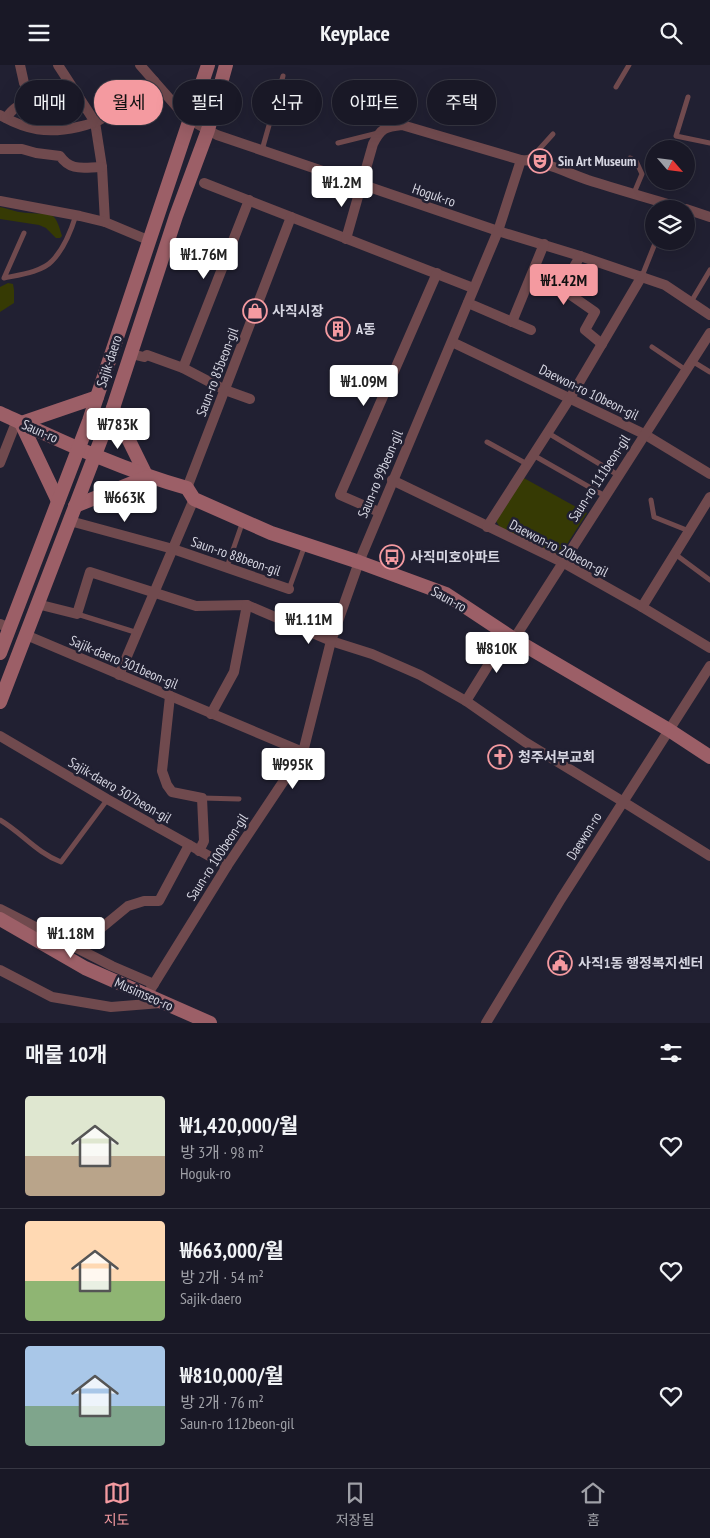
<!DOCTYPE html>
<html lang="ko">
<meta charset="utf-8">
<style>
:root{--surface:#191826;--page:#262532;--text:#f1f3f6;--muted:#9fa0a7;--line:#373743;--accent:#f49aa0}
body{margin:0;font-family:"PT Sans Narrow","Noto Sans KR",sans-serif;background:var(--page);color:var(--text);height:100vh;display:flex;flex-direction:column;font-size:19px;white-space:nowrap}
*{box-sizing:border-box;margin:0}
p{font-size:16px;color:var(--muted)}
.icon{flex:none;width:28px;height:28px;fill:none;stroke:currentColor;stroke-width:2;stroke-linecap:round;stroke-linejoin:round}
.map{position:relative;height:958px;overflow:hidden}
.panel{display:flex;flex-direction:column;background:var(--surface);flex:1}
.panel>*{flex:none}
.banner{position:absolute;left:15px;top:15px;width:680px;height:45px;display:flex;gap:10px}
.needle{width:32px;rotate:118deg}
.fabs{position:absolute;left:645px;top:75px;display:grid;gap:10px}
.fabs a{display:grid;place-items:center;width:50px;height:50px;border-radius:50%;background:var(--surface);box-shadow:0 5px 20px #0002,0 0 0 1px var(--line);font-size:25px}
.price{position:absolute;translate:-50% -42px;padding:0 11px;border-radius:5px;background:#fff;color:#222;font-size:16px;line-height:32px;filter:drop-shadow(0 1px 2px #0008)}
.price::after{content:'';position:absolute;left:50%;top:30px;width:15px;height:11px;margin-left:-8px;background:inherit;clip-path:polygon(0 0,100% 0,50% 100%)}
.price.active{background:var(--accent);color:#111}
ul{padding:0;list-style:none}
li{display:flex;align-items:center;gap:15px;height:125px;padding:0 25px}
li+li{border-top:1px solid var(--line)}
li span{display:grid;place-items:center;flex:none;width:140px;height:100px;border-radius:5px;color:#555}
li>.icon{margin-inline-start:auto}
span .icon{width:60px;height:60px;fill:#fffc;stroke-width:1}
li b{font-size:21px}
h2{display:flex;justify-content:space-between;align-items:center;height:60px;padding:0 25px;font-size:21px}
.tag{padding:0 18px;border-radius:22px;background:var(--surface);box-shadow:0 5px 20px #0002,0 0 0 1px var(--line);font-size:18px;line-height:45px}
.tag.active{background:var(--accent);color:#111}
header{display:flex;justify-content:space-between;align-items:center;height:65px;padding:0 25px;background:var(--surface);font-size:22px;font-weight:600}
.dock{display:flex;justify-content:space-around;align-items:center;height:70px;border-top:1px solid var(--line);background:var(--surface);font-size:14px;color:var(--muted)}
.dock a{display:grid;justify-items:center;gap:2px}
.dock .active{color:var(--accent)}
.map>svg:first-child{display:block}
.green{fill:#363a04}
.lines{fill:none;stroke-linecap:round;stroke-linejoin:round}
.lane{stroke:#704a4e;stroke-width:5}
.street{stroke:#704a4e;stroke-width:10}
.secondary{stroke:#9c5f67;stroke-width:14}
.labels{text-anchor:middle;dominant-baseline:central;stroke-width:5;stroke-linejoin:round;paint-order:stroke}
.poi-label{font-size:14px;font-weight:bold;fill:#d5d5e1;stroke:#212032;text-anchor:start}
.street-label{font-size:14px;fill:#d5d5e1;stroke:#212032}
</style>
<header><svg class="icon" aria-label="menu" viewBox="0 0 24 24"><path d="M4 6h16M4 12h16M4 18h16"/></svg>Keyplace<svg class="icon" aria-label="search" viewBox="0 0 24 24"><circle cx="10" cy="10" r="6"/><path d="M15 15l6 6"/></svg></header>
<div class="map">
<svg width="710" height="958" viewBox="0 0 710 958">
<rect width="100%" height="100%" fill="#212032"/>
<g class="green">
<path d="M0,142C9,144 19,148 28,148C52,150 54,143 62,171L60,173H56L46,163L39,160L0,154Z"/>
<path d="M8,218L13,219L14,225V238L0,247V222Z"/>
<path d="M522,412L587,448L562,487L554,489L501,464L496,456Z"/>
</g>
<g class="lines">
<g class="lane">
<path d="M616,22L629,0"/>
<path d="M688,32L676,71L710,78"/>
<path d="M338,78L378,68"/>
<path d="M262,85L283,11"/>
<path d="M526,93L534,90L553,69"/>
<path d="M630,93L636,96L642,109L634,128"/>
<path d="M24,168L4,213C18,210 42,207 52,196C64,184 71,166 76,150"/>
<path d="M642,211L656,176"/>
<path d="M691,237L710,205"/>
<path d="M652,282L686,305"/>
<path d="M692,296L710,307"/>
<path d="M548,368L618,410"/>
<path d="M487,377L527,399"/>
<path d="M533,390L605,431"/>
<path d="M651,435L654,452L689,466"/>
<path d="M675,489L710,515"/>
<path d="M227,502L243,456"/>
<path d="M289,524L305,480"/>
<path d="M77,549L138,568"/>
<path d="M202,733L239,734"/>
<path d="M0,755C22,768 37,788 61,797L107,735"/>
</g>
<g class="street">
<path d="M58,0L95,57L102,102L105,157L148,175"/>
<path d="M140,0L183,49L190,55L217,70L498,166L580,191L665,220L710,250"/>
<path d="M0,50C27,65 47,69 78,62C87,60 96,58 103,53C121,42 137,28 154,16"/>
<path d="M6,53C14,42 20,39 33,35L24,18L20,0"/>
<path d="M0,84H22L36,88L60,91C71,107 84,102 102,102"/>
<path d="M204,118L473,223"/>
<path d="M0,136L80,151L105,157"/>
<path d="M686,144L710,152"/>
<path d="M346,174L373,79C381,63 385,62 402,60L521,95C545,96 565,107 588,115C619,125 652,134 684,144"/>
<path d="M580,191L562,224L595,247L585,265L602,279"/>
<path d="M468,238L531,265"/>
<path d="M512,257L544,179"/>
<path d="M452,277L644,369L710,409"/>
<path d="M131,289L144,292L147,290L183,303L225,325L250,334"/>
<path d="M183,303L249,135"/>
<path d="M0,398L17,355"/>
<path d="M392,415L562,497L642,542L710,583"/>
<path d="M187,423L291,152"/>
<path d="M379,447L340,430L437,208"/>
<path d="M70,456L173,484L289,524"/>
<path d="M487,462L570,333L642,211"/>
<path d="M37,539L77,549L90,507L196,541L247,540L331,576L372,589L420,610L466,636L525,677L622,736L710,791"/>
<path d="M642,542L710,432"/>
<path d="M0,559L10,563"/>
<path d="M26,570L303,687"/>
<path d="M514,574L710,268"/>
<path d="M119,610L194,434"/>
<path d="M170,631L162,706L167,720L172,727L202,733L204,776L199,786"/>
<path d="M466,636L507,570"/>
<path d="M211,649L234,607L247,540"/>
<path d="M0,671L107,734L227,801"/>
<path d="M0,844L112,901L154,919"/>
<path d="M77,883L128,841L144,836H159L189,780"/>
<path d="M0,905L52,932L111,942L161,938"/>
<path d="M147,930L227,801L303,687L331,576L359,497L498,166L521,95"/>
<path d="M486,958L561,834L710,601"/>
</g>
<g class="secondary">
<path d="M113,343L147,412"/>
<path d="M0,348C61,376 122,405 187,423L194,434L271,468L359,497L446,529L514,574L669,665L710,692"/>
<path d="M21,358L58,436"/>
<path d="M21,358L97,332"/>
<path d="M75,441L147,412"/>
<path d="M0,588L89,356L208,0"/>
<path d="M0,637L113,343L176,151L208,65L226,0"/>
<path d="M0,854L85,903L210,958"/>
</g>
</g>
<defs>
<g id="theatre-ring" transform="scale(1.25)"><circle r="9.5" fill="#212032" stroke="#f49aa0" stroke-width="1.5"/><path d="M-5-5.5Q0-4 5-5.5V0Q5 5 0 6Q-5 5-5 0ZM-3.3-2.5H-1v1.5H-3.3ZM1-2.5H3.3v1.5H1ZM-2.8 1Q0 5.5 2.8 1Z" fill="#f49aa0"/></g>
<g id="shop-ring" transform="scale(1.25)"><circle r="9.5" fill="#212032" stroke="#f49aa0" stroke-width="1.5"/><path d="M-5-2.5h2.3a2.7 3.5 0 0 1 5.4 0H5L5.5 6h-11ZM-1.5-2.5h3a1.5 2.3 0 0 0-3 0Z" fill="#f49aa0"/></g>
<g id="building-ring" transform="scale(1.25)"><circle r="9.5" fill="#212032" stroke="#f49aa0" stroke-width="1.5"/><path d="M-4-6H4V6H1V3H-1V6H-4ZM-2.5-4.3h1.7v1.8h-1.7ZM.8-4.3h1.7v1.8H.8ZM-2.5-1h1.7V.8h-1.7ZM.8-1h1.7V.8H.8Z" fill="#f49aa0"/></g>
<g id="bus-ring" transform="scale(1.25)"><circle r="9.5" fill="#212032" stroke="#f49aa0" stroke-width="1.5"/><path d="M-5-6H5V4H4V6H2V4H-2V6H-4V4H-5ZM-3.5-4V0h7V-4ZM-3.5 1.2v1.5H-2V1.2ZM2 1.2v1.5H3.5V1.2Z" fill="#f49aa0"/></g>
<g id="church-ring" transform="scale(1.25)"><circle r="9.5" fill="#212032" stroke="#f49aa0" stroke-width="1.5"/><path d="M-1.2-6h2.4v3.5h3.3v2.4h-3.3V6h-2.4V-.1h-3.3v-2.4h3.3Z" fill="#f49aa0"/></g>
<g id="civic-ring" transform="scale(1.25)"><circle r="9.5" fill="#212032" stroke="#f49aa0" stroke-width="1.5"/><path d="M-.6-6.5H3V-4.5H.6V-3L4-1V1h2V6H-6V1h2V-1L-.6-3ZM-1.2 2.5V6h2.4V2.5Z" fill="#f49aa0"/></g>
</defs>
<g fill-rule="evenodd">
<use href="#theatre-ring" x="540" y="96"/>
<use href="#shop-ring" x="255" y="246"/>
<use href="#building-ring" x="338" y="264"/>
<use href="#bus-ring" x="392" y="492"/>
<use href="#church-ring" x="500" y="692"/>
<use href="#civic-ring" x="560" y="898"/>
</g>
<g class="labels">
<g class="poi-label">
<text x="558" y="96">Sin Art Museum</text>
<text x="272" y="246">사직시장</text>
<text x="356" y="264">A동</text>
<text x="410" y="492">사직미호아파트</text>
<text x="518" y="692">청주서부교회</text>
<text x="578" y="898">사직1동 행정복지센터</text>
</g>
<g class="street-label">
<text transform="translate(434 130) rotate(19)">Hoguk-ro</text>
<text transform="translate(109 296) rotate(-72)">Sajik-daero</text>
<text transform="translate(217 307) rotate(-69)">Saun-ro 85beon-gil</text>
<text transform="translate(589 327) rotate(26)">Daewon-ro 10beon-gil</text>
<text transform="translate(40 366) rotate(24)">Saun-ro</text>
<text transform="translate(380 409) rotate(-67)">Saun-ro 99beon-gil</text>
<text transform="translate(599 413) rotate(-57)">Saun-ro 111beon-gil</text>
<text transform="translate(559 483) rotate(27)">Daewon-ro 20beon-gil</text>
<text transform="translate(236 491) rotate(19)">Saun-ro 88beon-gil</text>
<text transform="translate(449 534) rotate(29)">Saun-ro</text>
<text transform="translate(124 597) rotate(23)">Sajik-daero 301beon-gil</text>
<text transform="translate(120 725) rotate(30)">Sajik-daero 307beon-gil</text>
<text transform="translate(584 771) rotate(-58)">Daewon-ro</text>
<text transform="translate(217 792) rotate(-57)">Saun-ro 100beon-gil</text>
<text transform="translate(144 929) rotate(24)">Musimseo-ro</text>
</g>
</g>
</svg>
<div class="fabs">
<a><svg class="needle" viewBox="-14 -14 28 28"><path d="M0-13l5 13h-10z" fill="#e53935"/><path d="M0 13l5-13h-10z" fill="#9fa0a7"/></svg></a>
<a><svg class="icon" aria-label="layers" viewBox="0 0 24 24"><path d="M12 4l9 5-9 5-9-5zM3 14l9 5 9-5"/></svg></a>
</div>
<b class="price" style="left:342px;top:143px">₩1.2M</b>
<b class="price" style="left:204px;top:215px">₩1.76M</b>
<b class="price active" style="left:564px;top:241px">₩1.42M</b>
<b class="price" style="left:364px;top:342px">₩1.09M</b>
<b class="price" style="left:118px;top:385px">₩783K</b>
<b class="price" style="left:125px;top:458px">₩663K</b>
<b class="price" style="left:309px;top:580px">₩1.11M</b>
<b class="price" style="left:497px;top:609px">₩810K</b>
<b class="price" style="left:293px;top:725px">₩995K</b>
<b class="price" style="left:71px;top:894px">₩1.18M</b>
<div class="banner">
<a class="tag">매매</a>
<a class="tag active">월세</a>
<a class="tag">필터</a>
<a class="tag">신규</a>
<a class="tag">아파트</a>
<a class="tag">주택</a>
</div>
</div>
<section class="panel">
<h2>매물 10개<svg class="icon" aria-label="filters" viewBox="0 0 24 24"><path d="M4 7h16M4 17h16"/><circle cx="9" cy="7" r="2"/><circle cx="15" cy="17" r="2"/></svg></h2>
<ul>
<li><span style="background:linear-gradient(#dfe7d0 60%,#b9a48a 0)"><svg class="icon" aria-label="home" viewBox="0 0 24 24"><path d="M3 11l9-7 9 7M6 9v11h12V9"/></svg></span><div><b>₩1,420,000/월</b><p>방 3개 · 98 m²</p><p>Hoguk-ro</p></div><svg class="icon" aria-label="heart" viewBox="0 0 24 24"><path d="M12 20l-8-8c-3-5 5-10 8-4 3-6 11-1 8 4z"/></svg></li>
<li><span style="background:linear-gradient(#ffd9b3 60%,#8fb573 0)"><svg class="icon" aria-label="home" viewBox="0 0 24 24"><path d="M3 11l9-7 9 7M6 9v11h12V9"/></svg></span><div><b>₩663,000/월</b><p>방 2개 · 54 m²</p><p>Sajik-daero</p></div><svg class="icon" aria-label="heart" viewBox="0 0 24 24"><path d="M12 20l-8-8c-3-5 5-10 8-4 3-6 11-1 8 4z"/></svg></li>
<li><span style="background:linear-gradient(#a9c7e8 60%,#7fa58c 0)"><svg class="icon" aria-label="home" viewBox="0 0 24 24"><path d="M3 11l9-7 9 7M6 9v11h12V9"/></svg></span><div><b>₩810,000/월</b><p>방 2개 · 76 m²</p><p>Saun-ro 112beon-gil</p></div><svg class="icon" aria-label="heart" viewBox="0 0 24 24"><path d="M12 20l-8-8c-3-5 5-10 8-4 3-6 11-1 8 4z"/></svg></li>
</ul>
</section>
<nav class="dock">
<a class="active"><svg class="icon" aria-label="map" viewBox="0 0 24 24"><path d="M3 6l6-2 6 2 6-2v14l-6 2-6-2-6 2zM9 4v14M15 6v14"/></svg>지도</a>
<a><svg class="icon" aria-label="saved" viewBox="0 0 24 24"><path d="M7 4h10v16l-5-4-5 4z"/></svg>저장됨</a>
<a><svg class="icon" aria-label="home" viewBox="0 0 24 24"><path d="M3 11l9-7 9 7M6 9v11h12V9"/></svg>홈</a>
</nav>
